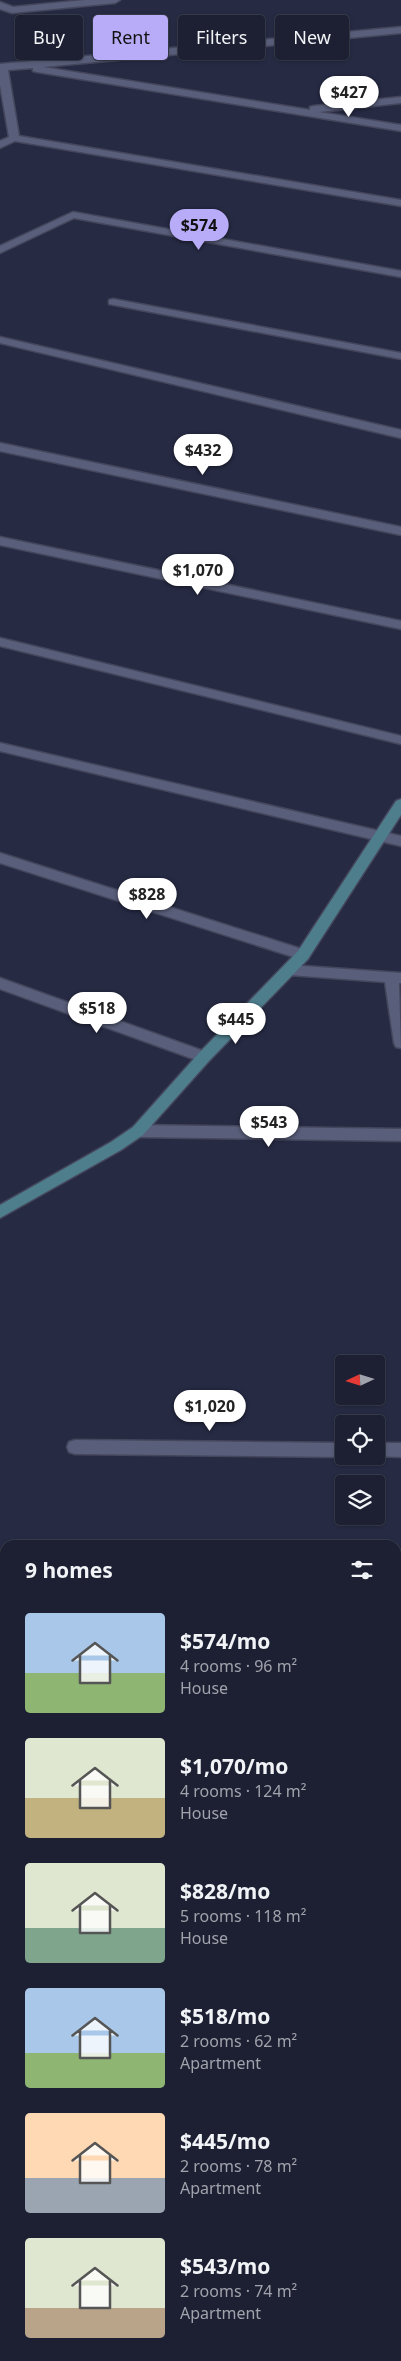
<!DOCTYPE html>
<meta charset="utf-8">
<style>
:root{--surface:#1c2032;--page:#25283a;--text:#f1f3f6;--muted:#a0a3ac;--line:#3a3e4d;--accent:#b8abf7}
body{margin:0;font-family:"Noto Sans",sans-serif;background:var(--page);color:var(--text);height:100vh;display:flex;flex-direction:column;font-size:19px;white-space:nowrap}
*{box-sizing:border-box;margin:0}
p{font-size:16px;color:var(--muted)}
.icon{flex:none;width:28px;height:28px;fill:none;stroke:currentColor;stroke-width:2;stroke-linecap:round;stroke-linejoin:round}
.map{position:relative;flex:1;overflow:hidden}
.panel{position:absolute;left:0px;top:1540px;width:401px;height:821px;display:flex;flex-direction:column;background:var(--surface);border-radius:15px 15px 0 0;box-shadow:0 1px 4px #0004,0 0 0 1px var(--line)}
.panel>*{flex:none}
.banner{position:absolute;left:15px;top:15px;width:371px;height:45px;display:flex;gap:10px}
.needle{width:32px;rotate:266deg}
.tools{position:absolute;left:335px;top:1355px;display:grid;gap:10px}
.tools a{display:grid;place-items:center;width:50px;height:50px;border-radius:5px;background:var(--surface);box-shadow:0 1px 4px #0004,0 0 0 1px var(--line);font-size:25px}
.price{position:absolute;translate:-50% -42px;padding:0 11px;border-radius:18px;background:#fff;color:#222;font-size:16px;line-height:32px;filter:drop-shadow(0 1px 2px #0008)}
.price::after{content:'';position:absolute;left:50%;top:30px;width:15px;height:11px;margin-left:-8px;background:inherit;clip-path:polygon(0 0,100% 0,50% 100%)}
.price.current{background:var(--accent);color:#111}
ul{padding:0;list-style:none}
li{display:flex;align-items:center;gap:15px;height:125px;padding:0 25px}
li span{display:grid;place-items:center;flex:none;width:140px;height:100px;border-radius:5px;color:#555}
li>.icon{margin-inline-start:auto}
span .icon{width:60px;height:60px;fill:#fffc;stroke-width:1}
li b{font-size:21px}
h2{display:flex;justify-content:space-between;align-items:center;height:60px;padding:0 25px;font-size:21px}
.pill{padding:0 18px;border-radius:5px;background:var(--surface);box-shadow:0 1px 4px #0004,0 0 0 1px var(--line);font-size:18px;line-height:45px}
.pill.current{background:var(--accent);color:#111}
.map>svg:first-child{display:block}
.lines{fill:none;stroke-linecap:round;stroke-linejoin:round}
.street-casing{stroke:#44465c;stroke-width:3}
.secondary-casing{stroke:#44465c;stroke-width:3}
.street{fill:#595e7a;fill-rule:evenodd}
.secondary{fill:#4e7d8c;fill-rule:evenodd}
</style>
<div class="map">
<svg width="401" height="2361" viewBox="0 0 401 2361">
<rect width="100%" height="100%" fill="#262a43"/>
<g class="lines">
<g class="street-casing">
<g id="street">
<path d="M85,0H120L115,3L12,13L0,9V2L13,7Z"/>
<path d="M401,27V33L43,67L310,110V107L314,106L401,97V103L319,112L401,125V131L37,72L33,71V68L8,70L19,136L401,200V206L15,141L0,148V141L9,137L0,85V64Z"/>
<path d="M73,212L401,271V277L74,218L0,253V246Z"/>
<path d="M113,299L401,353V359L109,304V300Z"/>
<path d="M0,337L401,430V438L0,343Z"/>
<path d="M0,443L401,527V535L0,451Z"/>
<path d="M0,537L401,621V629L0,545Z"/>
<path d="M0,638L401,736V744L0,646Z"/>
<path d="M0,743L401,836V846L0,751Z"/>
<path d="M0,853L308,951L310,955L308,959L303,960L0,863Z"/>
<path d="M289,965L401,973V983H399L401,1048L396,1047L394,1043L385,982L289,975L284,974L282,970L284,966Z"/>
<path d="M0,978L209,1053L211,1057L209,1061H199L0,989Z"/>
<path d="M138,1125L401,1129V1141L138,1137L133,1135L131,1131L133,1127Z"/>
<path d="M75,1440L344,1443V1456H346L344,1457L75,1454L69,1452L67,1447L69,1442Z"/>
<path d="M376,1443H401V1457L374,1456H376Z"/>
<path d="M401,1641V1657L396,1658V1642Z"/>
<path d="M0,1712L5,1714V1743L0,1741Z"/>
<path d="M401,1910V1928L396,1929V1911Z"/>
<path d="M197,2356H217L219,2361H199Z"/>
<path d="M351,2356H371L373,2361H353Z"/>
</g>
</g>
<g class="secondary-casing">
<path id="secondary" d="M401,799V815L308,959L209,1061L143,1135L121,1150L0,1218V1205L111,1142L133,1127L199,1053L298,951L396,801Z"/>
</g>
<use href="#street" class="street"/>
<use href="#secondary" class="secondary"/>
</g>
</svg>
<div class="tools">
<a><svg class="needle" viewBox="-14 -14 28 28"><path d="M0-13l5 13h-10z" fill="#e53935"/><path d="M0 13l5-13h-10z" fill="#a0a3ac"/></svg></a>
<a><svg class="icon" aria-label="locate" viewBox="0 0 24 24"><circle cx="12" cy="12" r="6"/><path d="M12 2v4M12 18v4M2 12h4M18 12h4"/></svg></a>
<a><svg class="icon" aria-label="layers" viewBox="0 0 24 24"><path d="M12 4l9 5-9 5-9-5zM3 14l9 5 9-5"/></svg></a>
</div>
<b class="price" style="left:349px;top:118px">$427</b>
<b class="price current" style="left:199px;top:251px">$574</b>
<b class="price" style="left:203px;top:476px">$432</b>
<b class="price" style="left:198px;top:596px">$1,070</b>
<b class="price" style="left:147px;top:920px">$828</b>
<b class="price" style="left:97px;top:1034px">$518</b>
<b class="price" style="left:236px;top:1045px">$445</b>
<b class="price" style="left:269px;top:1148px">$543</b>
<b class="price" style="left:210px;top:1432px">$1,020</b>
<div class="banner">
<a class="pill">Buy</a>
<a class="pill current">Rent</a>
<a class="pill">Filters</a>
<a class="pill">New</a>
</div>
<section class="panel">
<h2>9 homes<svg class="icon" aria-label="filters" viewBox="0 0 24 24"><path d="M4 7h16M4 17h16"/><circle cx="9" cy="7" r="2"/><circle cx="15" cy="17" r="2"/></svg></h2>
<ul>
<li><span style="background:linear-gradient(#a9c7e8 60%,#8fb573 0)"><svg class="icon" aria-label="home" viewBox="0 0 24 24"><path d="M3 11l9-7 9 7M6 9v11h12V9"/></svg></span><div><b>$574/mo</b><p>4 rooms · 96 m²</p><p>House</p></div></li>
<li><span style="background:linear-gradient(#dfe7d0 60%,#c2b280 0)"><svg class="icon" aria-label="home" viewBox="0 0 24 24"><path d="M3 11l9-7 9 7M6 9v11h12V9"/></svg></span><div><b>$1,070/mo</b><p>4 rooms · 124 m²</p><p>House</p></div></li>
<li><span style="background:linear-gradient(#dfe7d0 65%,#7fa58c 0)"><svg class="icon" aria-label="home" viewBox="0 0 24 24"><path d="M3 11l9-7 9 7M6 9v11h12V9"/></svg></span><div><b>$828/mo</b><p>5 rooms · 118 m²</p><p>House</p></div></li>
<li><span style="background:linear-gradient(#a9c7e8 65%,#8fb573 0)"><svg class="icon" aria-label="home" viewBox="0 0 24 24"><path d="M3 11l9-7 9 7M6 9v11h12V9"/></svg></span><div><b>$518/mo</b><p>2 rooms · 62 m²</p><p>Apartment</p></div></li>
<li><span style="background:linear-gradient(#ffd9b3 65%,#9aa5b1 0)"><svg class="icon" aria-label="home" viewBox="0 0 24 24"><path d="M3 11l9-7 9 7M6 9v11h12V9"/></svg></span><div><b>$445/mo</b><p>2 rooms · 78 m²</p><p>Apartment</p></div></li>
<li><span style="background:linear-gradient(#dfe7d0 70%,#b9a48a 0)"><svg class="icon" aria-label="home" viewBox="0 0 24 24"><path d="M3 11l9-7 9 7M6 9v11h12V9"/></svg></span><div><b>$543/mo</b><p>2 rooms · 74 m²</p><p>Apartment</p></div></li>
</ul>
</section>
</div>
